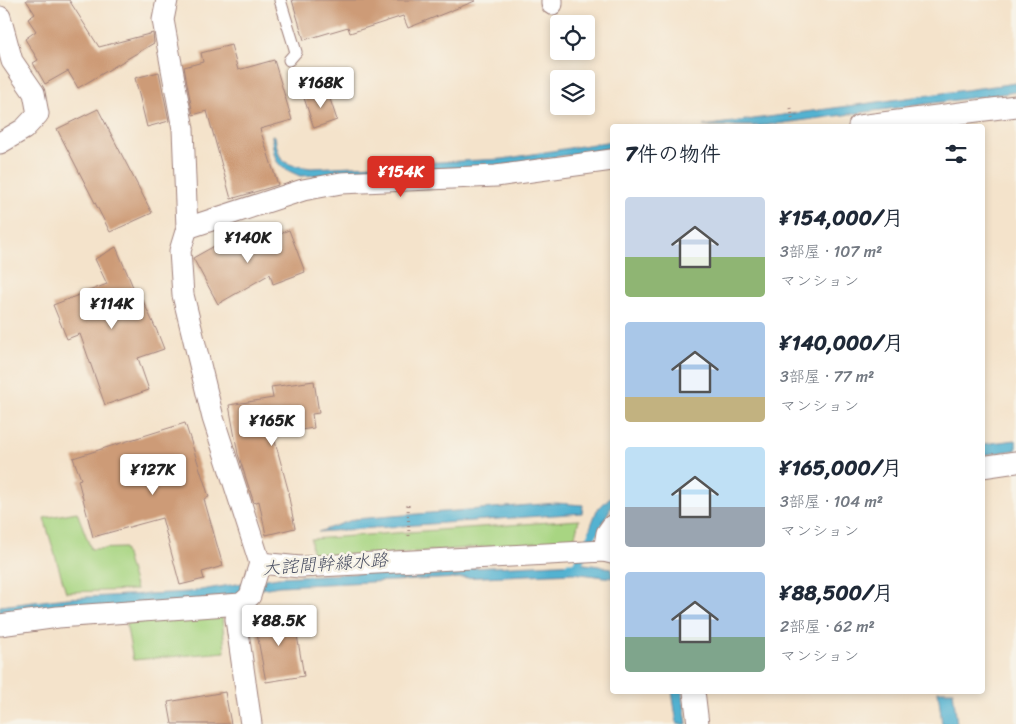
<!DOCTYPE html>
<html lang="ja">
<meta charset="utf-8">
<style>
:root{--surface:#fff;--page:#f2f2f3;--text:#1f2937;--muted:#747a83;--accent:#d93025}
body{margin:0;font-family:Sriracha,"Klee One",sans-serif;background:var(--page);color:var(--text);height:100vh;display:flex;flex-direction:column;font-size:19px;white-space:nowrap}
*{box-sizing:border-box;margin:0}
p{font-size:16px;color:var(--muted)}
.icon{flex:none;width:28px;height:28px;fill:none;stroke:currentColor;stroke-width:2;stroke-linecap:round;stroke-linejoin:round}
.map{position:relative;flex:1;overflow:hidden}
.details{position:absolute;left:610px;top:124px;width:375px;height:570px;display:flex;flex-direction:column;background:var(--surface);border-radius:5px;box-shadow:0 2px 8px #0003}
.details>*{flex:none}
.fabs{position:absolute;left:550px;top:15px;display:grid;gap:10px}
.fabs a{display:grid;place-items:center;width:45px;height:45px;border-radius:5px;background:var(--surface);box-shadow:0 2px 8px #0003;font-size:25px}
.price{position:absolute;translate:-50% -42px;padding:0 11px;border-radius:5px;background:#fff;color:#222;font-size:16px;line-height:32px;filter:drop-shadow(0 1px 2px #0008)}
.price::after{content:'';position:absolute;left:50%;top:30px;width:15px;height:11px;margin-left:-8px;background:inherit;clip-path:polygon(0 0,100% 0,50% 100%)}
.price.selected{background:var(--accent);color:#fff}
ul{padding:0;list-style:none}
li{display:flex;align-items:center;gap:15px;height:125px;padding:0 15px}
li span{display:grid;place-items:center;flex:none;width:140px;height:100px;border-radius:5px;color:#555}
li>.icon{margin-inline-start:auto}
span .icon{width:60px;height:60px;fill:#fffc;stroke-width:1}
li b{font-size:21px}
h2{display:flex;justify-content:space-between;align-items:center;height:60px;padding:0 15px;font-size:21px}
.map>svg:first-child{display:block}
.green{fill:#a8d582;stroke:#797a56}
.water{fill:#53b2d1;stroke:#4e687e}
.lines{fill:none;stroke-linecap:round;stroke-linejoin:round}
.stream{stroke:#53b2d1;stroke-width:9}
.building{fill:#cd9b77}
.service-casing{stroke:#9f817b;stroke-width:13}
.minor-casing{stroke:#9f817b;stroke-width:23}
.path{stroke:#9f817b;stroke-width:3;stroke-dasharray:1 4;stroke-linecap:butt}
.service{stroke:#fff;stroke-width:11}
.minor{stroke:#fff;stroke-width:21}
.labels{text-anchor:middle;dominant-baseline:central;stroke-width:5;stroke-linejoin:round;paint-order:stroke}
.water-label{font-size:18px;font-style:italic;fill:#4d5265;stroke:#f7f3e8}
</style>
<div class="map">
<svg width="1016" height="724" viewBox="0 0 1016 724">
<rect width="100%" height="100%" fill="#f7f3e8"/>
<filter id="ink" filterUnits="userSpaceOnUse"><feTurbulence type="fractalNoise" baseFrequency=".02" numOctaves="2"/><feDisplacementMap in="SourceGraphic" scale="10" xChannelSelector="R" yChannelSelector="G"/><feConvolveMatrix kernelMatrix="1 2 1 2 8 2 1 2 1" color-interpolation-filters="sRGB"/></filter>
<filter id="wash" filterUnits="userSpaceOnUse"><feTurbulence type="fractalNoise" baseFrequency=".0096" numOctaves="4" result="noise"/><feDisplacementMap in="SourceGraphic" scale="20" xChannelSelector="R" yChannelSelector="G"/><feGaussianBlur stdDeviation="1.12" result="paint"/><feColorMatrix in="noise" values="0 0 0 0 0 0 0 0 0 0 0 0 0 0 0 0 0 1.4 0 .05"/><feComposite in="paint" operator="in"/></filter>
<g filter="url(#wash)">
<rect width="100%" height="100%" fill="#f4e3cb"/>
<g class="green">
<path d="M77,512L91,549L124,548L136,590L66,592L44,518Z"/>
<path d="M579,520L574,540L312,560L311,539Z"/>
<path d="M222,616L225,652L133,660L126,623Z"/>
</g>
<g class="water">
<path d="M1016,83V92L761,126H703Z"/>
<path d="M272,135L275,136C279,165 284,164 311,168L503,159L612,141V148L498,166L300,176C275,165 274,163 272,135Z"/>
<path d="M1016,440V450L983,455V444Z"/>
<path d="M612,495V506L597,532L589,531L597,510Z"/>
<path d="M556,503L583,505L582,513L318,532L355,519Z"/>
<path d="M578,563L612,568V578L573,573L279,586L193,601L0,616V606L68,598L189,592L278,577Z"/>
<path d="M672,691H682L687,724H677Z"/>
<path d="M938,691H953L957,724H942Z"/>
</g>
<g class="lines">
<path class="stream" d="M568,567H575L578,563L598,523"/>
</g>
<g id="blocks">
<g class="building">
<path d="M26,0H69L99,47L153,33L154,43L78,88L68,71L45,84L33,63L38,60L25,39L36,31L28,19L35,14Z"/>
<path d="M292,0H475V1L408,28L403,16L350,33L348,27L304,40Z"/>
<path d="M231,45L238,70L274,60L292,120L260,129L278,185L231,199L207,111L193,115L184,67L203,62L201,53Z"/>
<path d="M159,72L169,121L147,127L135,78Z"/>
<path d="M327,90L337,120L314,128L304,98Z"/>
<path d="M98,109L152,213L110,232L57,129Z"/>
<path d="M289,230L305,272L273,284L270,274L218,304L193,258L236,234L244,247Z"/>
<path d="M116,247L139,301L142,299L157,331L164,349L138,358L149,390L105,405L80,334L67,339L53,305L107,284L95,259Z"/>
<path d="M314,381L319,413L312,414L314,428L273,434L289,493H288L295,528L266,535L259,501L254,503L238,454L229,405L273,398L271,387Z"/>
<path d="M185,423L209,497L204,499L223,566L202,572L204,579L180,585L162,518L93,537L78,480L81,479L73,458Z"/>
<path d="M293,612L304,676L266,682L254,618Z"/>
<path d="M225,692L231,724H172L168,702Z"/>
</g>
</g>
</g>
<g filter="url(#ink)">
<use href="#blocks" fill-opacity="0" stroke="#9f817b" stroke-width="1"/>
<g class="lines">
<g class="service-casing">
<path id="service" d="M280,0L296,52L289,60"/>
</g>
<g class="minor-casing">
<g id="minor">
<path d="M167,0L163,20L183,129L187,228L180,251L183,295L213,418L260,563"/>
<path d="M552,0V4"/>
<path d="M0,17L12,61L34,93L38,114L24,129L0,143"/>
<path d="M859,126L1016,106"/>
<path d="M187,228L303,190L341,183L496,176L612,160"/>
<path d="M982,467L1016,462"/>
<path d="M604,551L607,533L612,526"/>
<path d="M241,604L236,619L251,724"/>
<path d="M0,625L58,617L241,604L250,596L260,563L300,567L604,551L612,553"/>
<path d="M694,691L698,724"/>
</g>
</g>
<g class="path">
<path d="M791,108L793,126"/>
<path d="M408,505L409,536"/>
</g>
<use href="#service" class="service"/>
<use href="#minor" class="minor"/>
</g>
</g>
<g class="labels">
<g class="water-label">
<text transform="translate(325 564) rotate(-4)">大詫間幹線水路</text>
</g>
</g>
</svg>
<div class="fabs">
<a><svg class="icon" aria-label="locate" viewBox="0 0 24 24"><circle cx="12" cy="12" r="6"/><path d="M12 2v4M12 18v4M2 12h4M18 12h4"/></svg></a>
<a><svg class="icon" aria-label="layers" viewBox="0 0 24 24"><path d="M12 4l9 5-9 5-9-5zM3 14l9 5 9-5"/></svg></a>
</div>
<b class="price" style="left:321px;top:109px">¥168K</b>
<b class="price selected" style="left:401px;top:198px">¥154K</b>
<b class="price" style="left:248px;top:264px">¥140K</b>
<b class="price" style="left:112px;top:330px">¥114K</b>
<b class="price" style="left:272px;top:447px">¥165K</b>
<b class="price" style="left:153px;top:496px">¥127K</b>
<b class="price" style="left:279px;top:647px">¥88.5K</b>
<section class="details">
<h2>7件の物件<svg class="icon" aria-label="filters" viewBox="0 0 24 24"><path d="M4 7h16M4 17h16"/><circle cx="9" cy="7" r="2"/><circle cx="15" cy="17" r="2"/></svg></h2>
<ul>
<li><span style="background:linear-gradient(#c9d6e8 60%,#8fb573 0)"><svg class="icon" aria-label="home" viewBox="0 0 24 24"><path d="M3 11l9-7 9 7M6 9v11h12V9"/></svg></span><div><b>¥154,000/月</b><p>3部屋 · 107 m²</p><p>マンション</p></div></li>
<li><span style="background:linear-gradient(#a9c7e8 75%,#c2b280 0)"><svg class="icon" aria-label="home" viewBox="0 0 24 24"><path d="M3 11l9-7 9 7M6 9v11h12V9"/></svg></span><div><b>¥140,000/月</b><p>3部屋 · 77 m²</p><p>マンション</p></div></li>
<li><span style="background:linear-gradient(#bfe0f5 60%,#9aa5b1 0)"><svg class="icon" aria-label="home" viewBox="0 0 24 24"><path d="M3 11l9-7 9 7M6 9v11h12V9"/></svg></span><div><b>¥165,000/月</b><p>3部屋 · 104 m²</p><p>マンション</p></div></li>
<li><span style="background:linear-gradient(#a9c7e8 65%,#7fa58c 0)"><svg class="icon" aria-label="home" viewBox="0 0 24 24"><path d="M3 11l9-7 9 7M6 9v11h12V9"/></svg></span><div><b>¥88,500/月</b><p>2部屋 · 62 m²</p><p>マンション</p></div></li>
</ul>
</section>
</div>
